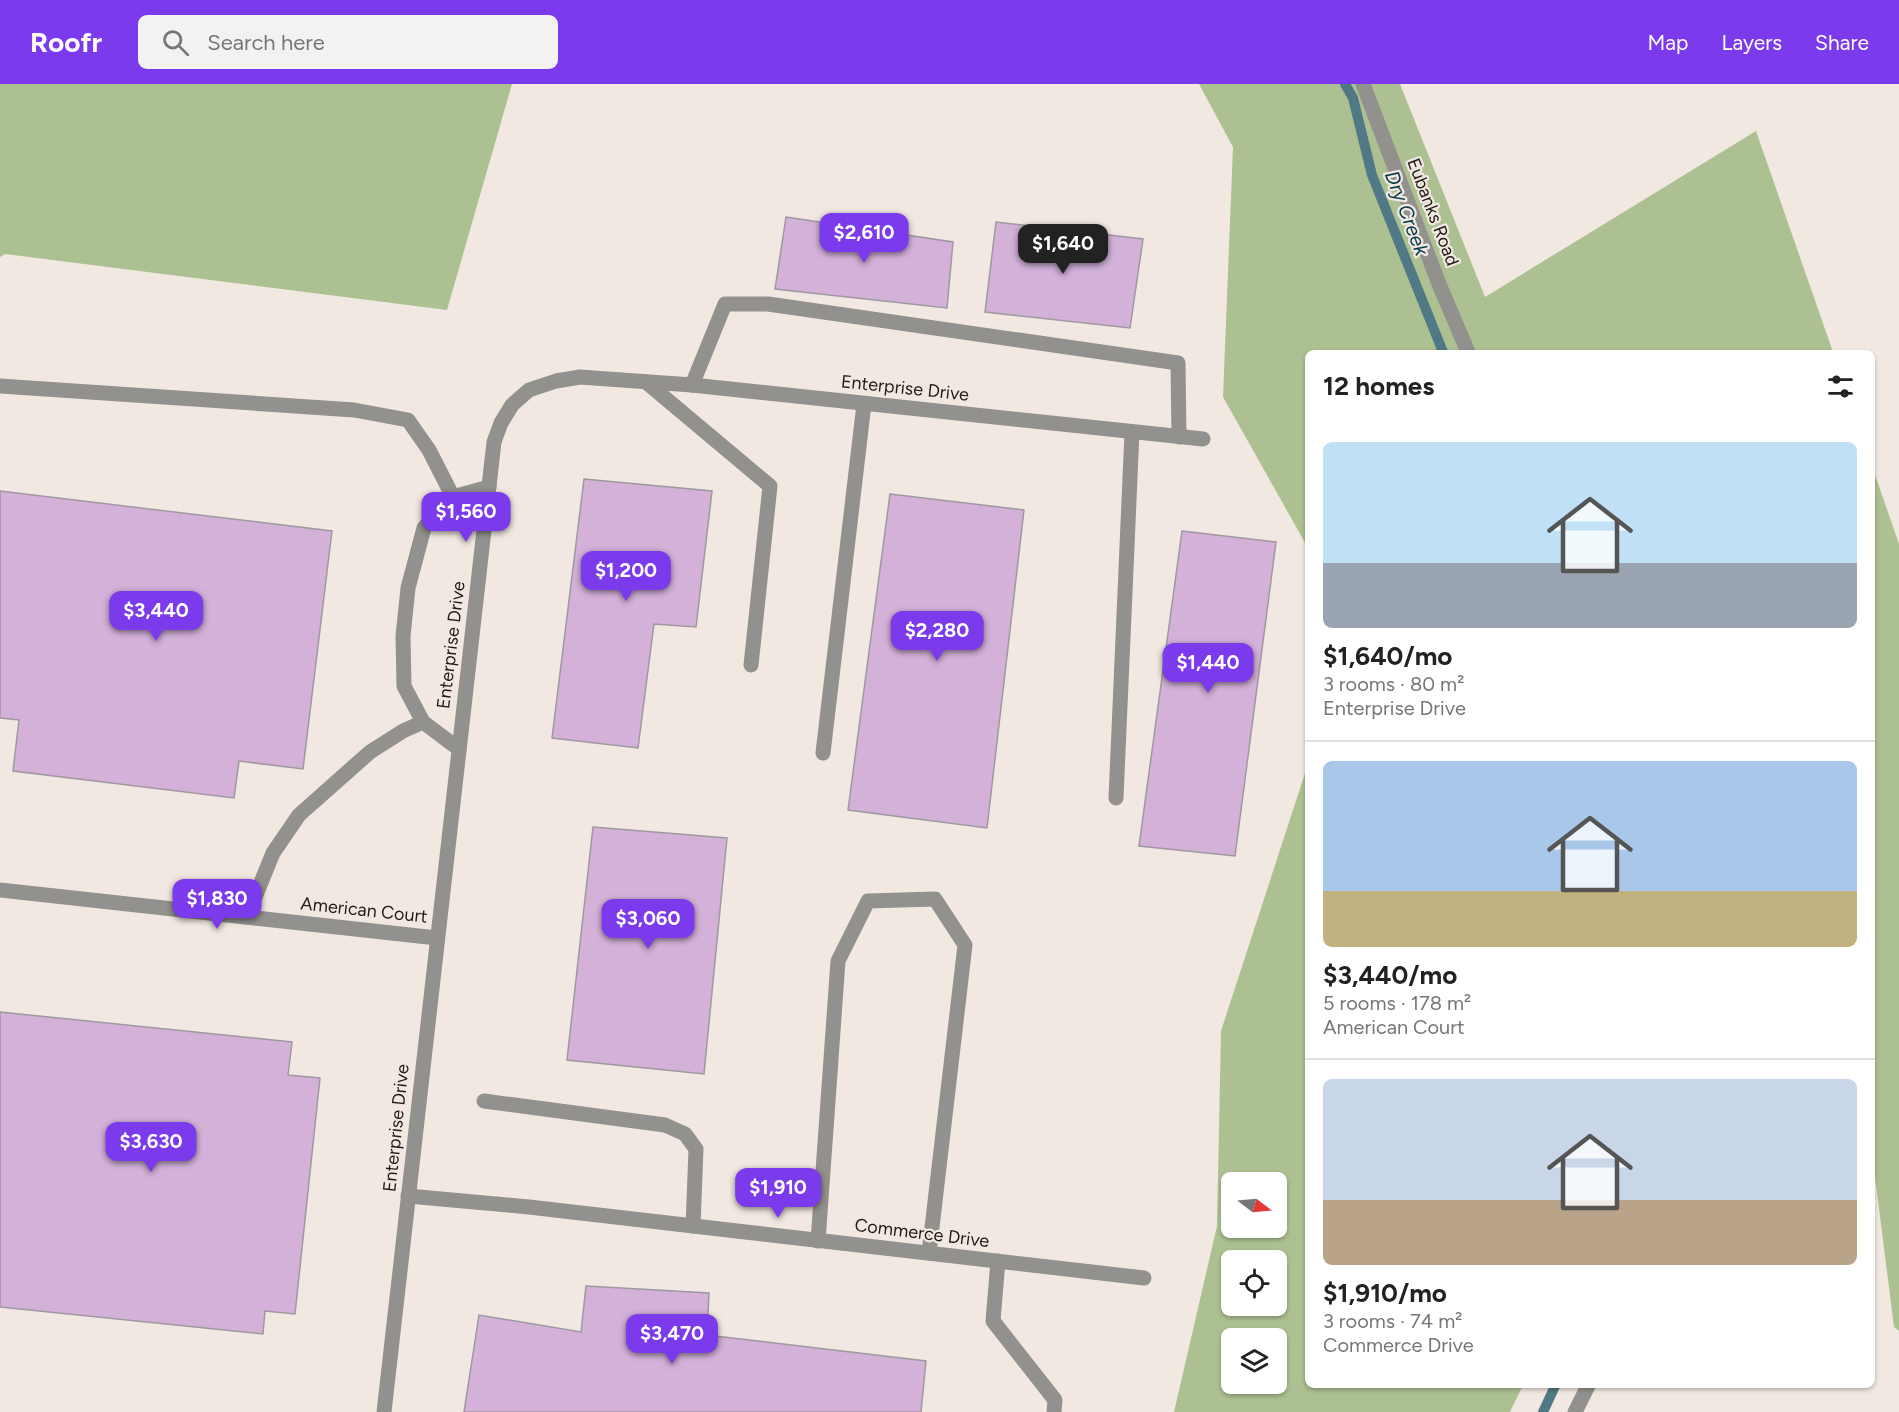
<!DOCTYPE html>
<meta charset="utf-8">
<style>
:root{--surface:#fff;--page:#f2f2f2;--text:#222;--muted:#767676;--line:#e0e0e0;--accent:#7c3aed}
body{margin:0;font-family:Figtree,sans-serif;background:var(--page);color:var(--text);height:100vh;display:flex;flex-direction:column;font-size:22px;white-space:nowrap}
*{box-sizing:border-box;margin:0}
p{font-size:20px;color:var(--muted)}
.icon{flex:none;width:33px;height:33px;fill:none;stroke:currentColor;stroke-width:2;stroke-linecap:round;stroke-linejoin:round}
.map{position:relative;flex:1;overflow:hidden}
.sheet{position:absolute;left:1305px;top:266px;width:570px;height:1038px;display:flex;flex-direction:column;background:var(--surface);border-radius:9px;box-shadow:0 2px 4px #0004}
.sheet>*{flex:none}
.needle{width:39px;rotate:106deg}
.fabs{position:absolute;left:1221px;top:1088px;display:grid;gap:12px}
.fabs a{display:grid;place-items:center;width:66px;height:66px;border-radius:9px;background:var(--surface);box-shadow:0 2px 4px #0004;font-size:30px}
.price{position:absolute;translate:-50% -51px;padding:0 14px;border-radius:12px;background:var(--accent);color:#fff;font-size:20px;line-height:39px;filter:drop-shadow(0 2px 3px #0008)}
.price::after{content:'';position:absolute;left:50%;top:36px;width:18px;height:14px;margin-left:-9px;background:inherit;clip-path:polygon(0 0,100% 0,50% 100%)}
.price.selected{background:#222;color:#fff}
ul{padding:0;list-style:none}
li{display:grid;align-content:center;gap:12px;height:318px;padding:0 18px}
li+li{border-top:2px solid var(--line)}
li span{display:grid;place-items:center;height:186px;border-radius:9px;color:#555}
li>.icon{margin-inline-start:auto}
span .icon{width:108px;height:108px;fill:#fffc;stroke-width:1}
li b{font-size:26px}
h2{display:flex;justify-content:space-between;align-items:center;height:72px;padding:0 18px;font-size:26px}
header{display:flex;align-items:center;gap:36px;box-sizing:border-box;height:84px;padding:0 30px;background:var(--accent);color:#fff}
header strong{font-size:28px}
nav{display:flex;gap:33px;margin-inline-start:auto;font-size:21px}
.search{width:420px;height:54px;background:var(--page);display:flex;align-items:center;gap:15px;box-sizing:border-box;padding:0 21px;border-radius:9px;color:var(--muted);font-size:22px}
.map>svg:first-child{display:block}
.forest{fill:#acc091;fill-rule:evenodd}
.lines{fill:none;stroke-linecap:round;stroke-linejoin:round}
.stream{stroke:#507985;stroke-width:10}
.building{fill:#d3b1d9;stroke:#9f98a0;stroke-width:1.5}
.service{stroke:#93918d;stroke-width:15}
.minor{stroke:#93918d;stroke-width:15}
.labels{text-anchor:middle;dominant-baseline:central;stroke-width:4.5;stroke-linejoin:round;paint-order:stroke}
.street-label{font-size:18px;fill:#1e1b18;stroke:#f1e9e1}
.water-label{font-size:20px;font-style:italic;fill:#023b4a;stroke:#f1e9e1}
</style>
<header>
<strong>Roofr</strong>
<div class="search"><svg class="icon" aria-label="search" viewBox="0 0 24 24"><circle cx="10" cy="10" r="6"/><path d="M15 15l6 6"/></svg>Search here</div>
<nav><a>Map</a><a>Layers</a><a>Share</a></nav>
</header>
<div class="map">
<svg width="1899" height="1328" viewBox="0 0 1899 1328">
<rect width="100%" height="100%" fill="#f1e9e1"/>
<g class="forest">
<path d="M0,0H512L447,226L5,170L0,173Z"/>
<path d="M1199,0H1400L1485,213L1756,47L1833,268H1308V464L1223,313L1233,63Z"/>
<path d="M1872,382L1899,460V1247L1894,1243L1872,1069Z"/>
<path d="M1308,680V1300L1523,1301L1510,1328H1174L1217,1142L1221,947ZM1232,1098H1276V1143H1232ZM1232,1176H1276V1221H1232ZM1232,1254H1276V1299H1232Z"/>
</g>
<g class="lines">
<g class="stream">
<path d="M1345,0L1353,14L1372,91L1443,268"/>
<path d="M1543,1328L1556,1300"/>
</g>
</g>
<g class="building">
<path d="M786,133L953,158L947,224L775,205Z"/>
<path d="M996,138L1143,155L1130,244L985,228Z"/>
<path d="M584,395L712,407L696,543L654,540L638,664L552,654Z"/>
<path d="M0,407L332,447L303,685L239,677L234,714L13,687L19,636L0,634Z"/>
<path d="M890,410L1024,426L987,744L848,726Z"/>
<path d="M1182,447L1276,458L1235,772L1139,762Z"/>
<path d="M593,743L727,754L704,990L567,976Z"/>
<path d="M0,928L292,958L288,991L320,994L295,1230L265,1227L263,1250L0,1223Z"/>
<path d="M586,1202L709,1209L707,1251L926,1277L921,1328H464L479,1231L581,1248Z"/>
</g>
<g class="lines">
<g class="service">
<path d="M646,298L770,402L751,581"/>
<path d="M692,301L725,220H768L1178,279L1179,353"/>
<path d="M0,302L354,326L408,336L429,366L453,413"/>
<path d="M459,665L423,638L404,602L403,552L408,504L424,444L449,414L489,403"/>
<path d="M823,669L864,320"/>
<path d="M1116,714L1132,348"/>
<path d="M247,833L273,769L299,731L370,668L403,647L423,638"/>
<path d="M484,1017L665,1041L685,1050L696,1065L693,1142"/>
<path d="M818,1157L838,877L868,817L935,815L965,861L929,1169"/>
<path d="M998,1177L993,1237L1055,1316L1054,1328"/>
</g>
<g class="minor">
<path d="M1363,0L1439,200L1468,268"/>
<path d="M0,806L437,854"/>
<path d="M408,1112L529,1123L1144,1194"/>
<path d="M384,1328L494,358L501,339L512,321L529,306L556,297L580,293L692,301L1203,355"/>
<path d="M1575,1328L1589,1300"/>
</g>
</g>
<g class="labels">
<g class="street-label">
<text transform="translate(1433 128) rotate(69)">Eubanks Road</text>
<text transform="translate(905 304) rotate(6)">Enterprise Drive</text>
<text transform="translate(451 561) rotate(-83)">Enterprise Drive</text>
<text transform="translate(364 826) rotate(6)">American Court</text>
<text transform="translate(396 1044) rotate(-84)">Enterprise Drive</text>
<text transform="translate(922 1149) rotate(7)">Commerce Drive</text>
</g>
<g class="water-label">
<text transform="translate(1407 129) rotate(69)">Dry Creek</text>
</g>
</g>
</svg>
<div class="fabs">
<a><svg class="needle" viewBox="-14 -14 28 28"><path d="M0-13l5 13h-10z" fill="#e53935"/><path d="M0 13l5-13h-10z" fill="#767676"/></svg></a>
<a><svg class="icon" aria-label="locate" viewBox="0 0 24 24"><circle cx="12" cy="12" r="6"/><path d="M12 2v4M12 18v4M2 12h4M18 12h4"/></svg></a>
<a><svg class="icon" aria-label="layers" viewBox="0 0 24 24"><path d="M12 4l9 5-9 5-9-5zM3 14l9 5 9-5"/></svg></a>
</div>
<b class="price" style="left:864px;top:180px">$2,610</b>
<b class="price selected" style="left:1063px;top:191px">$1,640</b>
<b class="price" style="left:466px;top:459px">$1,560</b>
<b class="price" style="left:626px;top:518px">$1,200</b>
<b class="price" style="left:156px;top:558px">$3,440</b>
<b class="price" style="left:937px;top:578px">$2,280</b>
<b class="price" style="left:1208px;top:610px">$1,440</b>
<b class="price" style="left:217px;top:846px">$1,830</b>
<b class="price" style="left:648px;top:866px">$3,060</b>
<b class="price" style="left:151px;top:1089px">$3,630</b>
<b class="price" style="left:778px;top:1135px">$1,910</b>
<b class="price" style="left:672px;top:1281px">$3,470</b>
<section class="sheet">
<h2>12 homes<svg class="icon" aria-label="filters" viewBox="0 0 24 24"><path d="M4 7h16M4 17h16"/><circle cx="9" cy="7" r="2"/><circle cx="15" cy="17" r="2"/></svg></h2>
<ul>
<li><span style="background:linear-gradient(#bfe0f5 65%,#9aa5b1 0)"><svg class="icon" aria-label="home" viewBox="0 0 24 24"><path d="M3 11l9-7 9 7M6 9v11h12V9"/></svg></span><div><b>$1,640/mo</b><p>3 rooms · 80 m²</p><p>Enterprise Drive</p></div></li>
<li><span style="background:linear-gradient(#a9c7e8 70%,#c2b280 0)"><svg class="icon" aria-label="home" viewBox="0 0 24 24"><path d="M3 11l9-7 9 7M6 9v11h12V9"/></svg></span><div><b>$3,440/mo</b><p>5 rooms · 178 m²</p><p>American Court</p></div></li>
<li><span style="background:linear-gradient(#c9d6e8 65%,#b9a48a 0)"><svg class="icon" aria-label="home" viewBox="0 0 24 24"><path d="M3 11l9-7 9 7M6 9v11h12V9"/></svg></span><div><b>$1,910/mo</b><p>3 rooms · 74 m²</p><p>Commerce Drive</p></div></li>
</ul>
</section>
</div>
